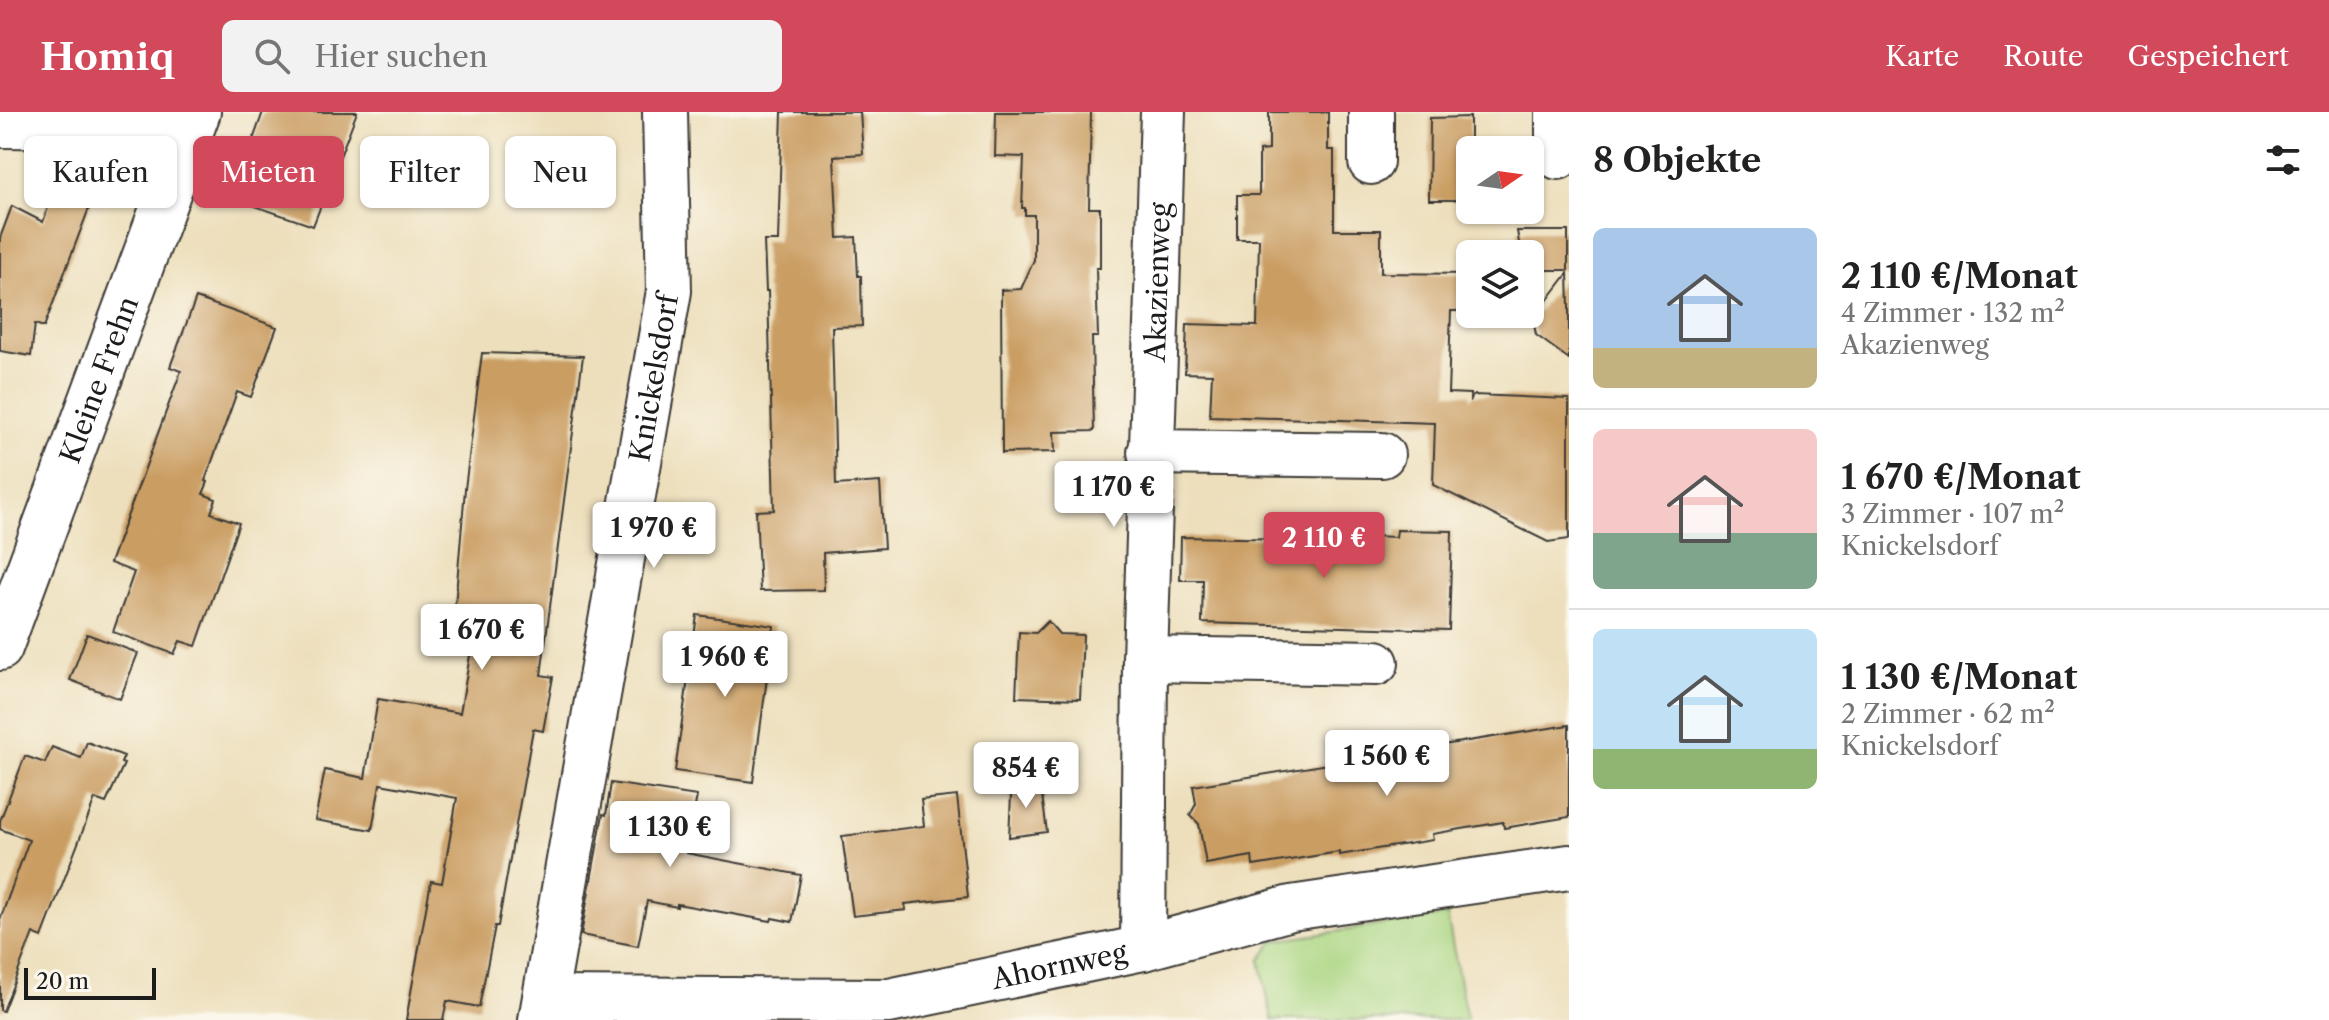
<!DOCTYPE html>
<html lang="de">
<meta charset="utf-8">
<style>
:root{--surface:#fff;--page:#f2f2f2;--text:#222;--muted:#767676;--line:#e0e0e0;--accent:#d1495b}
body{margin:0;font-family:"Libre Caslon Text",serif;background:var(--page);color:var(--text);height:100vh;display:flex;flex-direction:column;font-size:30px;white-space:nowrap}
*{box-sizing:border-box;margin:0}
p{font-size:26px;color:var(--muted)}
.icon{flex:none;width:44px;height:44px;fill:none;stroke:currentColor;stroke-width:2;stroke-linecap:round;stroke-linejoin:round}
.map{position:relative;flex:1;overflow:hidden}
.panel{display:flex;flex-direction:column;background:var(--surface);width:760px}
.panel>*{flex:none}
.hud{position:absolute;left:24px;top:24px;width:760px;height:72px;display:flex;gap:16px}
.needle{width:52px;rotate:77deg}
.buttons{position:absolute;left:1456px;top:24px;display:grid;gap:16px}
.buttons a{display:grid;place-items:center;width:88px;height:88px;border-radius:12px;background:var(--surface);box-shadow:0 2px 6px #0004;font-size:40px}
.scale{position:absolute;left:24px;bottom:20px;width:132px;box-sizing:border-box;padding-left:8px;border:4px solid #1c1c1c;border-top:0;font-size:22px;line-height:28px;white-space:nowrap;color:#1c1c1c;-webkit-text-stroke:6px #fbf7ec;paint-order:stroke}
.price{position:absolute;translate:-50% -68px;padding:0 18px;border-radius:8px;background:#fff;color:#222;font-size:26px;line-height:52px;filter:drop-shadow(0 2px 4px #0008)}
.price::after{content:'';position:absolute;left:50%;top:48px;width:24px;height:18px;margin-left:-12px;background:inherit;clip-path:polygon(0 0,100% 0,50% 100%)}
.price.active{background:var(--accent);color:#fff}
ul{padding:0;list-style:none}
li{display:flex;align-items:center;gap:24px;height:200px;padding:0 24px}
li+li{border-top:2px solid var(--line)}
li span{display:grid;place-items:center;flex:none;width:224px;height:160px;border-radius:12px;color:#555}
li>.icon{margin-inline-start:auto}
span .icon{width:96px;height:96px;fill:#fffc;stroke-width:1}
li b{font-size:34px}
h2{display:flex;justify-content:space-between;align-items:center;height:96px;padding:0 24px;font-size:34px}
.chip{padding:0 28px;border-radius:12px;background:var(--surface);box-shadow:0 2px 6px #0004;font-size:28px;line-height:72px}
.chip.active{background:var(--accent);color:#fff}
header{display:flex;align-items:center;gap:48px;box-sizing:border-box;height:112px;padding:0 40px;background:var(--accent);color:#fff}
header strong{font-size:38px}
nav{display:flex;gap:44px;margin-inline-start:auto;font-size:28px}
.search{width:560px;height:72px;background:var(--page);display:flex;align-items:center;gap:20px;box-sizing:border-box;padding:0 28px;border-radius:12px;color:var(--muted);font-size:30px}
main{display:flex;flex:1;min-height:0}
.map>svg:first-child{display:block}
.green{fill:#aad682;stroke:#63794f;stroke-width:2}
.building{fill:#ca9e63}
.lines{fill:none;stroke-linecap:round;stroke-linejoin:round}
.minor-casing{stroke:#3b3934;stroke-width:48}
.minor{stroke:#fff;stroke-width:44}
.labels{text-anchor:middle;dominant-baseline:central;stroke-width:7;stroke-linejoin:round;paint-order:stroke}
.street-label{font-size:28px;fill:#1c1c1c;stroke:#fbf7ec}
</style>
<header>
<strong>Homiq</strong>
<div class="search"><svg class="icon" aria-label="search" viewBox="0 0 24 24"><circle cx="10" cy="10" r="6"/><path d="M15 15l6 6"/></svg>Hier suchen</div>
<nav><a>Karte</a><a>Route</a><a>Gespeichert</a></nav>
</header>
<main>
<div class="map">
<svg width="1569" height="908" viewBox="0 0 1569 908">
<rect width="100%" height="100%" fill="#fbf7ec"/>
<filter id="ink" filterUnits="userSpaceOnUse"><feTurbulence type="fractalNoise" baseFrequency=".0125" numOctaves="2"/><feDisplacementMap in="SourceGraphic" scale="16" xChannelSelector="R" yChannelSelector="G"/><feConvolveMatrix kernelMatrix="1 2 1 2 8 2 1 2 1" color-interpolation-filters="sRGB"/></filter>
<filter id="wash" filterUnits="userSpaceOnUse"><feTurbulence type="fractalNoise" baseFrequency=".006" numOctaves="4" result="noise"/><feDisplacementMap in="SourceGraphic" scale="32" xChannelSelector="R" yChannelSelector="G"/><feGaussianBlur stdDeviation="1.8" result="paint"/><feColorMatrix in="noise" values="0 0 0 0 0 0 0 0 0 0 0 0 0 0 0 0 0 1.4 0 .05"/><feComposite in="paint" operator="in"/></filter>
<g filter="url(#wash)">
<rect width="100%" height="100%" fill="#eddfbc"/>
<path class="green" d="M1447,803L1467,908H1272L1260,848L1274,829Z"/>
<g id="blocks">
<g class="building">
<path d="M263,0H357L313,114L232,86Z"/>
<path d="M782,0H860L863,42L834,44L838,126L856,125L858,164H861L862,214L832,215L836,373L880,370L884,436L823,441L824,478L760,479L756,399L774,398L768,179H766L764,129H778Z"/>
<path d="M996,0H1091L1089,96H1100V156H1096L1098,225H1092L1094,319L1054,320L1055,340L1002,341L1001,178L1021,177L1034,148V103H1025V96H1022L1024,45L995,44Z"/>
<path d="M1269,0H1328V38H1334V118H1381V161L1470,162V199H1451L1448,281L1470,282V288L1474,283L1569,287V427L1548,430L1433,373L1435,311L1210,304L1212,262L1185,261L1187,212L1257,214L1259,127H1237V83H1259V39L1269,38Z"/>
<path d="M1470,5V88H1429L1430,6Z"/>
<path d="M60,62L97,75L44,215L35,212L31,244L0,239V126L12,94L43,110Z"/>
<path d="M1517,119H1568V158H1530V142H1521Z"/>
<path d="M1568,161L1569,194V247L1536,223L1533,207Z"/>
<path d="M196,186L277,215L251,285L237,280L205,369L208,370L203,382L216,387L211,401L239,411L196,534L180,529L174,542L113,520L134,460L110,451L181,259L170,255Z"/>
<path d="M482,241L583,244L541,563L553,565L543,619L533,617L498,814H495L479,895L447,889L443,908H406L431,769L442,771L457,686L380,672L372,718L315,708L325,658L365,666L378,587L460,601L476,509L454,506L465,377Z"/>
<path d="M1397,418L1452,419L1449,518L1202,511L1203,468H1180L1181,425L1294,427L1295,421L1396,425Z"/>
<path d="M697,503L774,514L753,670L675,659Z"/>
<path d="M1048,509L1059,522L1083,523L1080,587L1016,585L1019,520L1036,521Z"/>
<path d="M87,522L138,541L120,587L70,568Z"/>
<path d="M1569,613V705L1504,716L1503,710L1432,722L1433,728L1339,743V740L1253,754L1252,744L1206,752L1199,712L1190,703L1196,692L1193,674L1372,645L1371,635L1415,628L1417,637Z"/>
<path d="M87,630L124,644L121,651L124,652L106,691L95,687L42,825L33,821L3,899L0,898V808L29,728L0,717V709L25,644L45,651L52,635L81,646Z"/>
<path d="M1012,662L1042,683L1047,720L1009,725Z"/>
<path d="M611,671L697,684L686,741L801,763L792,810L772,806L771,809L677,792V795L647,789L638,834L581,823L603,702L606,703Z"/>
<path d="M957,684L968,785L905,792L906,798L853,804L842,724L924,714L921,688Z"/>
</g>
</g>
</g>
<g filter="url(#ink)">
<use href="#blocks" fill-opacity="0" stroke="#3b3934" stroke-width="2"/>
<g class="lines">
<g class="minor-casing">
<g id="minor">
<path d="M1371,0V50"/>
<path d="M1558,0V45"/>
<path d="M0,13L192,15"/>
<path d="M1150,340L1382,343"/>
<path id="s1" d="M0,536L198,0"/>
<path d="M1145,547L1376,551"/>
<path id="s2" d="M1143,836L1145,547L1163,0"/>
<path id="s3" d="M545,887L889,889L1143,836L1291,796L1569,755"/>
<path id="s4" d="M541,908L669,179L665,0"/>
</g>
</g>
<use href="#minor" class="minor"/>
</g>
</g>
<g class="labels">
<g class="street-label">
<text stroke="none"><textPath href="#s2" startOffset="666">Akazienweg</textPath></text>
<text stroke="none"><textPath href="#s4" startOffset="652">Knickelsdorf</textPath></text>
<text stroke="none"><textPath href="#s1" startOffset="286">Kleine Frehn</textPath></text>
<text stroke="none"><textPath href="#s3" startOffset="518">Ahornweg</textPath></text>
</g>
</g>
</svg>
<div class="buttons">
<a><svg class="needle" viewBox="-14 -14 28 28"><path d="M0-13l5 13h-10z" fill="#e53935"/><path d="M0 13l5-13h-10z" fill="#767676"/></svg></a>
<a><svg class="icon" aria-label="layers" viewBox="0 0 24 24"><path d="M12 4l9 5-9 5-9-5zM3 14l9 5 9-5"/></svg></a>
</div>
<div class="scale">20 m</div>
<b class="price" style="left:1114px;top:417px">1 170 €</b>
<b class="price" style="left:654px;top:458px">1 970 €</b>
<b class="price active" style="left:1324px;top:468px">2 110 €</b>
<b class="price" style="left:482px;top:560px">1 670 €</b>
<b class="price" style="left:725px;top:587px">1 960 €</b>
<b class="price" style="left:1387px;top:686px">1 560 €</b>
<b class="price" style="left:1026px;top:698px">854 €</b>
<b class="price" style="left:670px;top:757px">1 130 €</b>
<div class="hud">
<a class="chip">Kaufen</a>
<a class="chip active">Mieten</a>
<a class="chip">Filter</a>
<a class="chip">Neu</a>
</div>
</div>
<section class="panel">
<h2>8 Objekte<svg class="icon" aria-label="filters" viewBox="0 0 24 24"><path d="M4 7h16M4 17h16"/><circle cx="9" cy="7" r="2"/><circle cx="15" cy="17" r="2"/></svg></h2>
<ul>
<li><span style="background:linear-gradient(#a9c7e8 75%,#c2b280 0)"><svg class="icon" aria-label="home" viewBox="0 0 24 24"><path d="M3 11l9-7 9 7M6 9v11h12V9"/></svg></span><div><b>2 110 €/Monat</b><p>4 Zimmer · 132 m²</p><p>Akazienweg</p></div></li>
<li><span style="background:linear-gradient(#f6c9c9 65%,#7fa58c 0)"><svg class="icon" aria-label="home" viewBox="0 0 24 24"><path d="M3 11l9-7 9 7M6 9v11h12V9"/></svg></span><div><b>1 670 €/Monat</b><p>3 Zimmer · 107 m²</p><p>Knickelsdorf</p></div></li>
<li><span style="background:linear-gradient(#bfe0f5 75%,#8fb573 0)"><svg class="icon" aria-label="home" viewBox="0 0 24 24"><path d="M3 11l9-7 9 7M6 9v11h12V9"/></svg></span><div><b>1 130 €/Monat</b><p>2 Zimmer · 62 m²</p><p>Knickelsdorf</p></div></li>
</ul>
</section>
</main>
